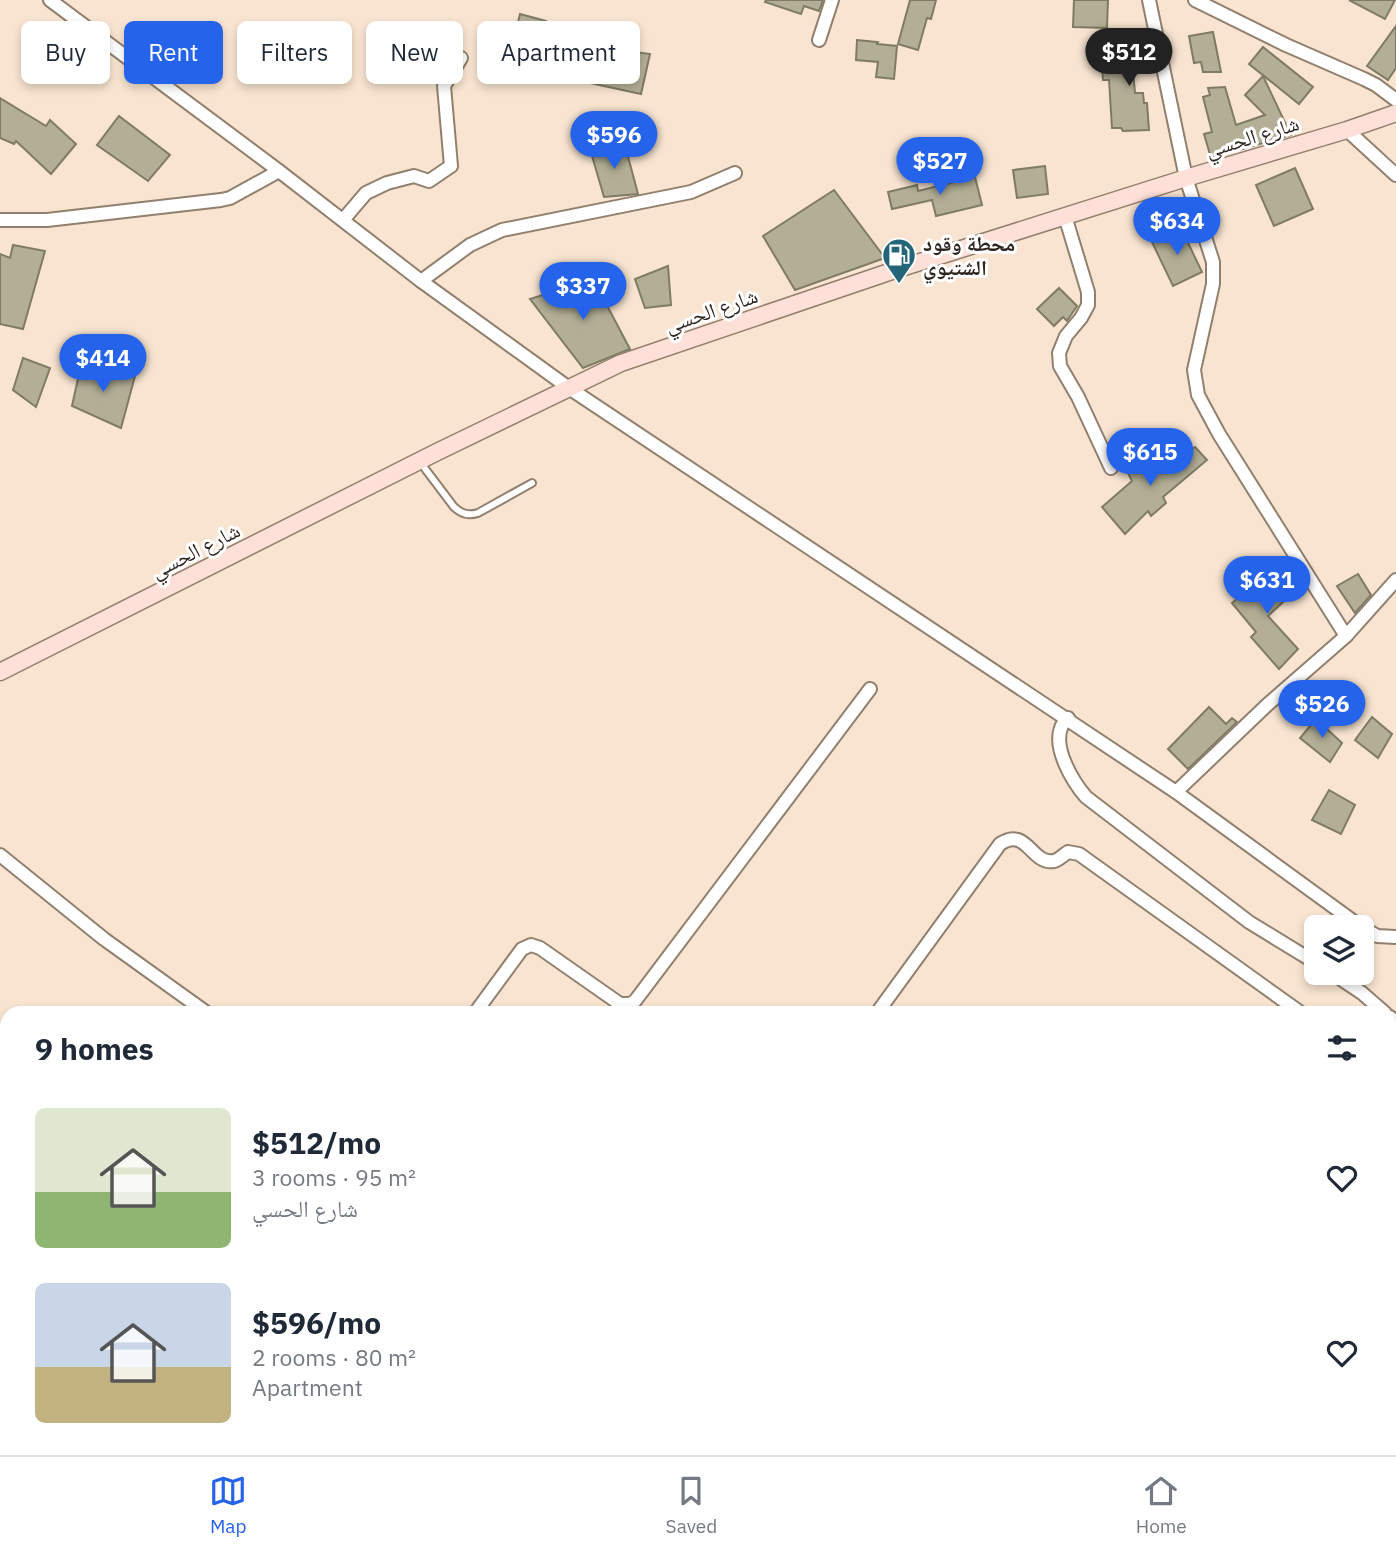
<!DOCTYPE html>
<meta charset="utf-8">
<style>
:root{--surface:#fff;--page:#f2f2f3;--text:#1f2937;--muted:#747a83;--line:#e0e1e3;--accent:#2563eb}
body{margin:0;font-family:"IBM Plex Sans","Noto Naskh Arabic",sans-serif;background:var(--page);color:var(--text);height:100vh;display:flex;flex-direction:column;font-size:26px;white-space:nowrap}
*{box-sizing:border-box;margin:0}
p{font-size:23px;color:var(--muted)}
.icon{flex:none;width:38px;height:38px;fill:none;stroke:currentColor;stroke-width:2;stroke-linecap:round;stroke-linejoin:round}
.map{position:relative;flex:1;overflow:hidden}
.panel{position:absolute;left:0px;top:1006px;width:1396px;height:450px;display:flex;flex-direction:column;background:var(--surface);border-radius:21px 21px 0 0;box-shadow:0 4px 10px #0003}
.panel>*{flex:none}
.banner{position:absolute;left:21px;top:21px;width:700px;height:63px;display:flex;gap:14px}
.tools{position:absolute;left:1304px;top:915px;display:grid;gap:14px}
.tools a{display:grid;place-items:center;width:70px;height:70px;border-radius:10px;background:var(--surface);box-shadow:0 4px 10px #0003;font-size:35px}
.price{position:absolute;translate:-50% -60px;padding:0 16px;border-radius:24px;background:var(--accent);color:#fff;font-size:23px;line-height:46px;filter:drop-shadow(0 2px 4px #0008)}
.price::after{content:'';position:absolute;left:50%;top:42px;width:21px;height:16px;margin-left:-10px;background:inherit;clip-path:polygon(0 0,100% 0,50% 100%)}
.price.current{background:#222;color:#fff}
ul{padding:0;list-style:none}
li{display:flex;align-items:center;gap:21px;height:175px;padding:0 35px}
li span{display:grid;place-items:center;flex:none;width:196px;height:140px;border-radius:10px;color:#555}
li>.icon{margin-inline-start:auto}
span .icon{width:84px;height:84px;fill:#fffc;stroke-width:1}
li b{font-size:30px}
h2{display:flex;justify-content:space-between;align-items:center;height:84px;padding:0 35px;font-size:30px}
.chip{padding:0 24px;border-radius:10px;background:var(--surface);box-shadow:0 4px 10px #0003;font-size:24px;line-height:63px}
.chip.current{background:var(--accent);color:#fff}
.dock{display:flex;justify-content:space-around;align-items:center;height:98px;border-top:2px solid var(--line);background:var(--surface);font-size:19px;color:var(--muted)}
.dock a{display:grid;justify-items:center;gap:4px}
.dock .current{color:var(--accent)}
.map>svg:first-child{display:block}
.building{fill:#b3af96;stroke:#7f7b64;stroke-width:2}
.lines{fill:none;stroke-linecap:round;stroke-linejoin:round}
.lane-casing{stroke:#92806e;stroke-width:10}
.street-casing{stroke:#92806e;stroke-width:16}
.secondary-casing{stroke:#92806e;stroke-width:19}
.lane{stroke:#fff;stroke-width:6}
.street{stroke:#fff;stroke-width:12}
.secondary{stroke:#fee0d8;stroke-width:16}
.labels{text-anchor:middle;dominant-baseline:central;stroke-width:6;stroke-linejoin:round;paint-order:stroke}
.street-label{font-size:21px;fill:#2d261f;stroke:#fff}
.poi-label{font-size:21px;font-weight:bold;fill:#2d261f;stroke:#fff;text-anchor:start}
</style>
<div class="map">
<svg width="1396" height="1455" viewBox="0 0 1396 1455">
<rect width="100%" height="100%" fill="#f8e4d0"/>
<g class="building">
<path d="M766,0H823L819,11L804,6L801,14L765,2Z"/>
<path d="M910,0H936L931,19L927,18L918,50L898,44Z"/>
<path d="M1074,0H1108L1107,28L1073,27Z"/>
<path d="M1349,0H1395L1385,19Z"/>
<path d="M520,14L546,21L544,28L580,36L615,41L613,49L650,54L641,94L581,81L538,70L540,63H508Z"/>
<path d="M1396,26V68L1388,80L1367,66Z"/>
<path d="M1213,32L1221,72H1203L1201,62L1194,63L1189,36Z"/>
<path d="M857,40L878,42L877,44L897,46L894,79L876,77L878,62L856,60Z"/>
<path d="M1123,42L1149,43L1152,56L1151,70H1133L1135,93H1143L1144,103H1147L1149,130L1123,131L1121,128H1112L1109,80H1103L1102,65H1123Z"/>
<path d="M1263,47L1313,87L1299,104L1249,64Z"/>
<path d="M1263,76L1291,135L1211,158L1204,134L1212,132L1203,97L1210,95L1208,88L1225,87L1236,125L1265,115L1245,95Z"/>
<path d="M0,98L46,126L50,120L76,144L51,174L16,141L14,144L0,138Z"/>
<path d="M119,116L170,155L148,181L97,145Z"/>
<path d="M625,145L638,194L604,197L590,149Z"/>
<path d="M1045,166L1048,194L1017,198L1013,170Z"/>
<path d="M1295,168L1313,209L1274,226L1256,185Z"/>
<path d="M975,177L982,205L936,216L932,200L892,209L888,192L917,185L918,191Z"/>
<path d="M834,190L885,258L795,290L763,236Z"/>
<path d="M1181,228L1202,272L1173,286L1152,242Z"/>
<path d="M13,245L45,251L23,329L0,324V254L10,258Z"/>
<path d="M668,266L671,305L645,308L635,279Z"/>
<path d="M593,279L630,349L583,368L530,299Z"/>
<path d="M1059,288L1077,306L1067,321L1063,317L1054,326L1037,309Z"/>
<path d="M23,358L50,368L36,407L13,390Z"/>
<path d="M81,365L135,376L121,428L72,406Z"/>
<path d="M1195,447L1207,460L1163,497L1166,503L1151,516L1148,511L1125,534L1102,507L1132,481L1126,469L1140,457L1150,470L1158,460L1165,465L1174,456L1176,461Z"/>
<path d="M1271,569L1295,591L1268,616L1298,649L1279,669L1251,637L1256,632L1232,603Z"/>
<path d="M1358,574L1371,595L1355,613L1337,586Z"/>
<path d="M1209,707L1226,724L1232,718L1237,722L1188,769L1168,749Z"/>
<path d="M1372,717L1392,734L1378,758L1355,740Z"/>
<path d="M1316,719L1342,743L1330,762L1300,738Z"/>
<path d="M1329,790L1355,805L1341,834L1312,820Z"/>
</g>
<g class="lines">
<g class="lane-casing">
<path id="lane" d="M420,462L454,507C462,514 468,516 478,513L532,483"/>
</g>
<g class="street-casing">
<g id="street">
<path d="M50,0L279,171L421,281L569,388L1176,792L1357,924L1377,936L1396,937"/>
<path d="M1149,0L1186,178L1213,262V284L1194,370L1198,395L1219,434L1346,636"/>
<path d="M1195,0L1286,45L1364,79L1376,85L1396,100"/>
<path d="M819,40L832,0"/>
<path d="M1347,130L1396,175"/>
<path d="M1065,216L1088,292V305L1081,318L1066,336L1059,353L1060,366L1078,397L1111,468"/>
<path d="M0,220H47L221,200L230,198L279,171"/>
<path d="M343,220L366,193L387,183L414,176L429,181L451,166L444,86L461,58"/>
<path d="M421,281L470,245L502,230L691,192L735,173"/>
<path d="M1068,718C1065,722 1062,724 1061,728C1053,749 1073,782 1086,797L1249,922L1316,963"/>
<path d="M1176,792L1267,705L1346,636L1396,580"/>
<path d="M0,855L104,939L207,1013"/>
<path d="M1332,973L1362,993L1385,1013"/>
<path d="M475,1013L522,949L531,945L540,948L620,1004H630L635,1001L870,689"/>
<path d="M877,1013L1000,844C1027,826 1031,865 1054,861C1059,860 1063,855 1068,852L1079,854L1301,1013"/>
<path d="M1390,1017L1396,1023"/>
<path d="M0,1357L7,1362"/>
<path d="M129,1449L137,1455"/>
<path d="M95,1455L99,1449"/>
<path d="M110,1455L114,1449"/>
<path d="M583,1455L587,1449"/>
<path d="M751,1455L756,1449"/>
<path d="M1056,1455L1060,1449"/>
</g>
</g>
<g class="secondary-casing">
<path id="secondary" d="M0,672L437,452L621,363L898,269L1186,178L1347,130L1396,113"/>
</g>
<use href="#lane" class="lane"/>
<use href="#street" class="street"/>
<use href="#secondary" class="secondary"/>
</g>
<defs>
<g id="fuel-pin" transform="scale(1.75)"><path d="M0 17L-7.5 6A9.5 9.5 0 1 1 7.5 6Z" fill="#25657a" stroke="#fff"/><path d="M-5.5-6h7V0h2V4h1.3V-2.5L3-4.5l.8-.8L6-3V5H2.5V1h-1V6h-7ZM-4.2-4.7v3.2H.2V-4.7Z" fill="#fff"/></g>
</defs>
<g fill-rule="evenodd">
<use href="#fuel-pin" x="899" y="255"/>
</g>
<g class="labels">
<g class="street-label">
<text transform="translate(1252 136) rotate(-17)">شارع الحسي</text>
<text transform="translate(711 310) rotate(-19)">شارع الحسي</text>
<text transform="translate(195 550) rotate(-27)">شارع الحسي</text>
</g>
<g class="poi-label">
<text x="923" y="243">محطة وقود<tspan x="923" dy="24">الشتيوي</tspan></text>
</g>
</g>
</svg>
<div class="tools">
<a><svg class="icon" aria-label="layers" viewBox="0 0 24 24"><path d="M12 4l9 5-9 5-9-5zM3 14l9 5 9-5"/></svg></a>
</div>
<b class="price current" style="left:1129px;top:88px">$512</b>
<b class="price" style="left:614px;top:171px">$596</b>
<b class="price" style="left:940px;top:197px">$527</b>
<b class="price" style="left:1177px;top:257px">$634</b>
<b class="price" style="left:583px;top:322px">$337</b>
<b class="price" style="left:103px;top:394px">$414</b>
<b class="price" style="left:1150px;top:488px">$615</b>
<b class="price" style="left:1267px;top:616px">$631</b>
<b class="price" style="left:1322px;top:740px">$526</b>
<div class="banner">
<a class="chip">Buy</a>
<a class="chip current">Rent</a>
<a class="chip">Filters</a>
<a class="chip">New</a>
<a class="chip">Apartment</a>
</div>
<section class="panel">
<h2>9 homes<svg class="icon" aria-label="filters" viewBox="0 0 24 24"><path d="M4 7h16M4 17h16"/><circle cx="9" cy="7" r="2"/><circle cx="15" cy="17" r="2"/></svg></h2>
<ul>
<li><span style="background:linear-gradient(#dfe7d0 60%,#8fb573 0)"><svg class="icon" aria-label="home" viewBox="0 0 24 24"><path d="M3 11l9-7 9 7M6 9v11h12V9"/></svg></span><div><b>$512/mo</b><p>3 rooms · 95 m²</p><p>شارع الحسي</p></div><svg class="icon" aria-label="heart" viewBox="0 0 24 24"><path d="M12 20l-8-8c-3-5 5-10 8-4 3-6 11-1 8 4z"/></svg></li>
<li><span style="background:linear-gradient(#c9d6e8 60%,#c2b280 0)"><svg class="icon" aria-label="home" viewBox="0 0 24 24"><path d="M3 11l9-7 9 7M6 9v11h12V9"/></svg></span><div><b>$596/mo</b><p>2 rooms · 80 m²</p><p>Apartment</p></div><svg class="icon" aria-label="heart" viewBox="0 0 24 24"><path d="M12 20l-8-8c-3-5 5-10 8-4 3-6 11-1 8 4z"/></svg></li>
</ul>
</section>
</div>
<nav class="dock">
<a class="current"><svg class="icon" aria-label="map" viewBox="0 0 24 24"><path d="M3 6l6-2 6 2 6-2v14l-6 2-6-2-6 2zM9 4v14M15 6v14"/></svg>Map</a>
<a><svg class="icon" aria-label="saved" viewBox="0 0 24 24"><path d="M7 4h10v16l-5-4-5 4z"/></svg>Saved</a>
<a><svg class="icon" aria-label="home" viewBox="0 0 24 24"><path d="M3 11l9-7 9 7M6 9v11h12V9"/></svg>Home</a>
</nav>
